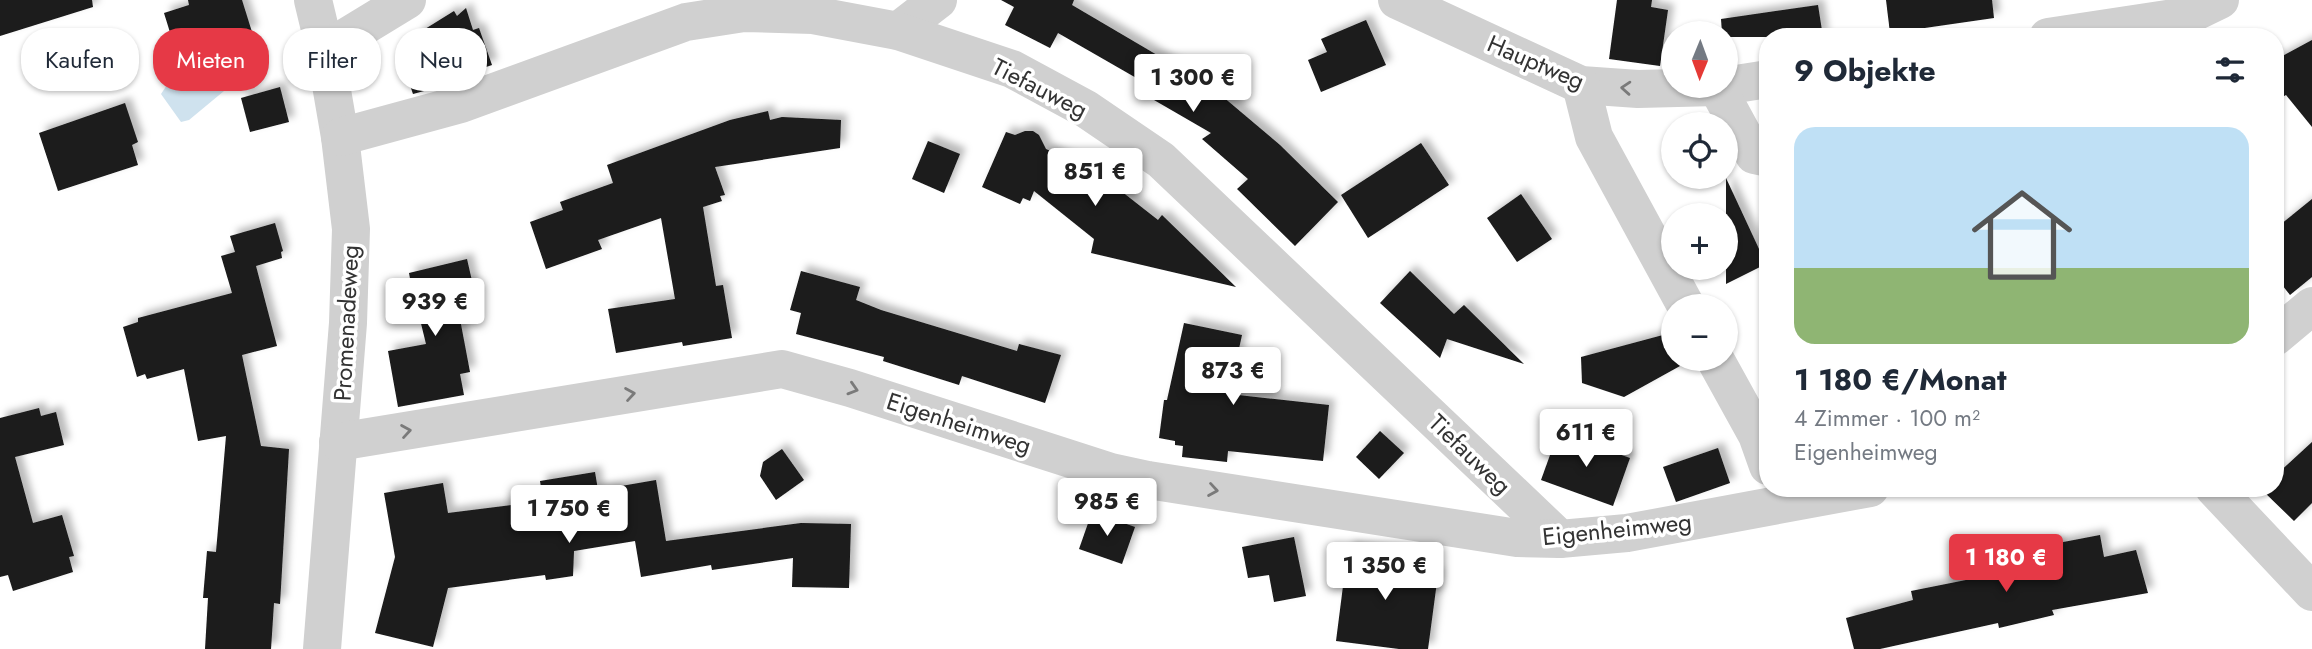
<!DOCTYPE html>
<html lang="de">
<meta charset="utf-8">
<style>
:root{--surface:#fff;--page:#f6f6f7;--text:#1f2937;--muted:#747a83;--line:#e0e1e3;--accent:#e63946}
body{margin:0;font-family:Jost,sans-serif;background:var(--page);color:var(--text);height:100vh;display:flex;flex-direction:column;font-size:26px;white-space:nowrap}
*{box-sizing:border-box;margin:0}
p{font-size:23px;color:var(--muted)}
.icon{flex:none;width:38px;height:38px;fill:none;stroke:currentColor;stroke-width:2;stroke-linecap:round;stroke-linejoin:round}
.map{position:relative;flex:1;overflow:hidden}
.side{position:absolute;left:1759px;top:28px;width:525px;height:469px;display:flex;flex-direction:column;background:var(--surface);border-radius:28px;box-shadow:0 2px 5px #0004}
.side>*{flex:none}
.top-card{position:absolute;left:21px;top:28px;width:665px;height:63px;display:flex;gap:14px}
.needle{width:46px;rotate:181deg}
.tools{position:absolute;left:1661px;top:21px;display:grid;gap:14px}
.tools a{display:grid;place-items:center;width:77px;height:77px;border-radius:50%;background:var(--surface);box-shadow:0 2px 5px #0004;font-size:35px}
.price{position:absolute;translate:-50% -60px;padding:0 16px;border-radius:7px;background:#fff;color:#222;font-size:23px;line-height:46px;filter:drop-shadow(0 2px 4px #0008)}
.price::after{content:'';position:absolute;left:50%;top:42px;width:21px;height:16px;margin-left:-10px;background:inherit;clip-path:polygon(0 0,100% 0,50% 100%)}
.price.on{background:var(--accent);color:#fff}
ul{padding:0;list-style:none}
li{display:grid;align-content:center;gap:14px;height:371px;padding:0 35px}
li+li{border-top:2px solid var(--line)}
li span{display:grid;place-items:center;height:217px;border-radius:21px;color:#555}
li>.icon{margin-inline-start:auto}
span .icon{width:126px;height:126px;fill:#fffc;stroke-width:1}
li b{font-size:30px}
h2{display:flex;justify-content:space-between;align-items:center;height:84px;padding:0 35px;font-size:30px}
.pill{padding:0 24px;border-radius:28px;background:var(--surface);box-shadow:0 2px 5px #0004;font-size:24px;line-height:63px}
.pill.on{background:var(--accent);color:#fff}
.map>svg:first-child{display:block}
.water{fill:#cfe2ee}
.building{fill:#1a1a1a;filter:url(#shadow)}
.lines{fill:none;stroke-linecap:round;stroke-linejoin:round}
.minor{stroke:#d0d0d0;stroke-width:38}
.oneway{stroke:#7a7a7a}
.labels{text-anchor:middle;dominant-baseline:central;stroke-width:7;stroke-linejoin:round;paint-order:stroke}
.street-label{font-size:24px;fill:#333;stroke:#fff}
</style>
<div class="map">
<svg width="2312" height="649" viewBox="0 0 2312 649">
<defs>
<filter id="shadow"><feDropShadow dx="6" dy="-6" stdDeviation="3.5" flood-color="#0004"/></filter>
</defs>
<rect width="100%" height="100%" fill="#fff"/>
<path class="water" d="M232,64L243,67L247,76L242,85L224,91L189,120L181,122L161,94L167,85Z"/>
<g class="building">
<path d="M0,0H92L93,7L0,36Z"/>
<path d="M188,0H242L252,32L177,55L164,13L189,5Z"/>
<path d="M1001,0H1074L1072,5L1220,92L1217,97L1222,96L1280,145L1338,202L1295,246L1237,189L1248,179L1202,139L1211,133L1154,100L1159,91L1058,33L1050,48L1005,25L1014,7Z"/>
<path d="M1617,0H1652L1651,7L1668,10L1660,66L1609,59Z"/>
<path d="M1886,0H1992L1994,18L1890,33Z"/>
<path d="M1818,5L1823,37H1726V33H1722L1721,19Z"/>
<path d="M466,8L473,30L479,28L492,65L459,76L461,81L413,94L397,47L417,40V34L454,11L457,16Z"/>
<path d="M1366,20L1386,65L1321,92L1308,60L1327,52L1321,39Z"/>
<path d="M2312,40V127L2286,95L2275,101V60Z"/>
<path d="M280,87L289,122L250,132L241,98Z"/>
<path d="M125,103L138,142L132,145L138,165L58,191L39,133Z"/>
<path d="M768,111L770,120L782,117L841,120L840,148L715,167L725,195L720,196L722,201L703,207L716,286L723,285L732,338L683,346L682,342L616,353L608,309L675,299L661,218L598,240L602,249L546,269L530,222L563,210L560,202L613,183L607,165L730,120Z"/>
<path d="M1025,131H1033L1039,135L1046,149L1098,173L1158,220L1162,215L1236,287L1091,253L1094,239L1034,191L1030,201L1023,198L1020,204L982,187L1006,132L1015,135Z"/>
<path d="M928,141L960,154L944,193L912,179Z"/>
<path d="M1421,143L1449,185L1368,238L1341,195Z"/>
<path d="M1726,178L1766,264L1726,284Z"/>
<path d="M1521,194L1552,239L1517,262L1487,218Z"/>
<path d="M2312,199V277L2290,295L2275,276V229Z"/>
<path d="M275,223L283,251L281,252L282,258L256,266L277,346L242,355L261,446L289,449L280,604L274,603L271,649H205L208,598H203L207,551L216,552L226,436L198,441L184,369L147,379L145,374L137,377L123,327L138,322V318L232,293L221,256L235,252L230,236Z"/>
<path d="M467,259L475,294L456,298L470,372L460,374L464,395L398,407L388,351L426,344L416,303L408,291L411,284L409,273Z"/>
<path d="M801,271L860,287L856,300L881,310L1017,351L1019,344L1061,355L1045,403L962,376L959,385L883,361L884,357L796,334L801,313L790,310Z"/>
<path d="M1410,271L1454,314L1464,305L1524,364L1447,339L1440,358L1380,303Z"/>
<path d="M1184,323L1242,335L1229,394L1329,405L1323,461L1228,451L1227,462L1182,457L1183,446L1175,445V441L1159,438L1164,400H1167Z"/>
<path d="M1663,335L1673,353V359H1676L1680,366L1624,397L1582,383L1581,357Z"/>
<path d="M39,408L41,416L56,412L64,445L15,457L33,523L62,515L74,556L69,557L73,572L13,591L8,575L0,577V418Z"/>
<path d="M1380,431L1404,453L1379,479L1356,457Z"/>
<path d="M1558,433L1630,458L1613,506L1541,480Z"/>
<path d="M2312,442V503L2294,521L2262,490L2275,488V476Z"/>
<path d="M1718,448L1730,483L1676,502L1663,467Z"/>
<path d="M782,449L804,480L776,500L760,476L763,462Z"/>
<path d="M595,472L598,490L656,480L666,541L801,523L851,524L849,588L792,587L793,558L712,570L711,565L641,577L635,541L574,551L573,576L546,580L545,575L448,588L433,647L375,633L395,557L384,493L443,483L448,513L543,501L540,481Z"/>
<path d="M1092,512L1135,527L1122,564L1079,549Z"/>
<path d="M2100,535L2104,557L2136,550L2148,593L2052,610L2054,615L1999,628L1998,623L1880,649H1854L1846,618L1913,600L1911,591L1981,577L1979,567L1982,566L1980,558Z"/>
<path d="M1294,537L1306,596L1274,602L1269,575L1248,578L1242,547Z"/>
<path d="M1348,547L1406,555L1404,570L1438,574L1428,649H1399L1336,641Z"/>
</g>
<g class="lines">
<g class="minor">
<path d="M313,0L325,50L340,137L351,229L348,323L322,649"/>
<path d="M1397,0L1581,85L1638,89L1717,87L1768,79"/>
<path d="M898,31L938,0"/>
<path d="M2048,37L2187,16L2220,0"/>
<path d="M325,50L407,0"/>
<path d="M1581,85L1594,137L1686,306"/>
<path d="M1717,87L1754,155L1768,158"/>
<path d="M340,137L461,104L686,22L744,13L813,15L898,31L1012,69L1086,109L1161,160L1560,539"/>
<path d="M2275,337L2312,306"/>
<path d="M1715,359L1757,435L1768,466"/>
<path d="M338,442L782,369L850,388L1111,472L1148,480L1517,538L1560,539L1627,533L1870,488"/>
<path d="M2214,488L2312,592"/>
</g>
</g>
<defs><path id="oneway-chevron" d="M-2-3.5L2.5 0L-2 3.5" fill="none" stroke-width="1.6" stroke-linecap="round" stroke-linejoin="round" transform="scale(1.75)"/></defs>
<g class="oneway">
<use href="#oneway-chevron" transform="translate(1626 88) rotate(-176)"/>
<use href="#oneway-chevron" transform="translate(853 389) rotate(17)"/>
<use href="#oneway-chevron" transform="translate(630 394) rotate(-9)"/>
<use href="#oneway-chevron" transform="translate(406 431) rotate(-9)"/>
<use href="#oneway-chevron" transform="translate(1213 490) rotate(9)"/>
</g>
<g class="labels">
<g class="street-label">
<text transform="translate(1536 62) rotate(23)">Hauptweg</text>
<text transform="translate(1040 88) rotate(27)">Tiefauweg</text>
<text transform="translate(346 323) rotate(-87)">Promenadeweg</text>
<text transform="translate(959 423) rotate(18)">Eigenheimweg</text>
<text transform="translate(1470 454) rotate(44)">Tiefauweg</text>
<text transform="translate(1617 529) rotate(-6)">Eigenheimweg</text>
</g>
</g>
</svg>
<div class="tools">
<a><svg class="needle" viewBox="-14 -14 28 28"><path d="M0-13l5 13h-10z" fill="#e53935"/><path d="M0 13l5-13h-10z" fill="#747a83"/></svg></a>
<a><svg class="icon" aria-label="locate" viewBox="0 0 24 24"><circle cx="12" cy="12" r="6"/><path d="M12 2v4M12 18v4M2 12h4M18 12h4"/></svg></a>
<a>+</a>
<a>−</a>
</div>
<b class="price" style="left:1193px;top:114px">1 300 €</b>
<b class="price" style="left:1095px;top:208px">851 €</b>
<b class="price" style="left:435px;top:338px">939 €</b>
<b class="price" style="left:1233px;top:407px">873 €</b>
<b class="price" style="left:1586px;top:469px">611 €</b>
<b class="price" style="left:1107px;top:538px">985 €</b>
<b class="price" style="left:569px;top:545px">1 750 €</b>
<b class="price on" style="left:2006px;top:594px">1 180 €</b>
<b class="price" style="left:1385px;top:602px">1 350 €</b>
<div class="top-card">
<a class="pill">Kaufen</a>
<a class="pill on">Mieten</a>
<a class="pill">Filter</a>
<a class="pill">Neu</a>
</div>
<section class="side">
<h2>9 Objekte<svg class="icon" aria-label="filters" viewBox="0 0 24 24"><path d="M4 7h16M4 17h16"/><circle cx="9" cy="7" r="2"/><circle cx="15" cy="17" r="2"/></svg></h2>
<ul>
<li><span style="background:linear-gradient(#bfe0f5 65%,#8fb573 0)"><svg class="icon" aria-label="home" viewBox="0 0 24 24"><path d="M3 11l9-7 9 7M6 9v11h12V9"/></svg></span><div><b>1 180 €/Monat</b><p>4 Zimmer · 100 m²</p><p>Eigenheimweg</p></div></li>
</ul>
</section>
</div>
